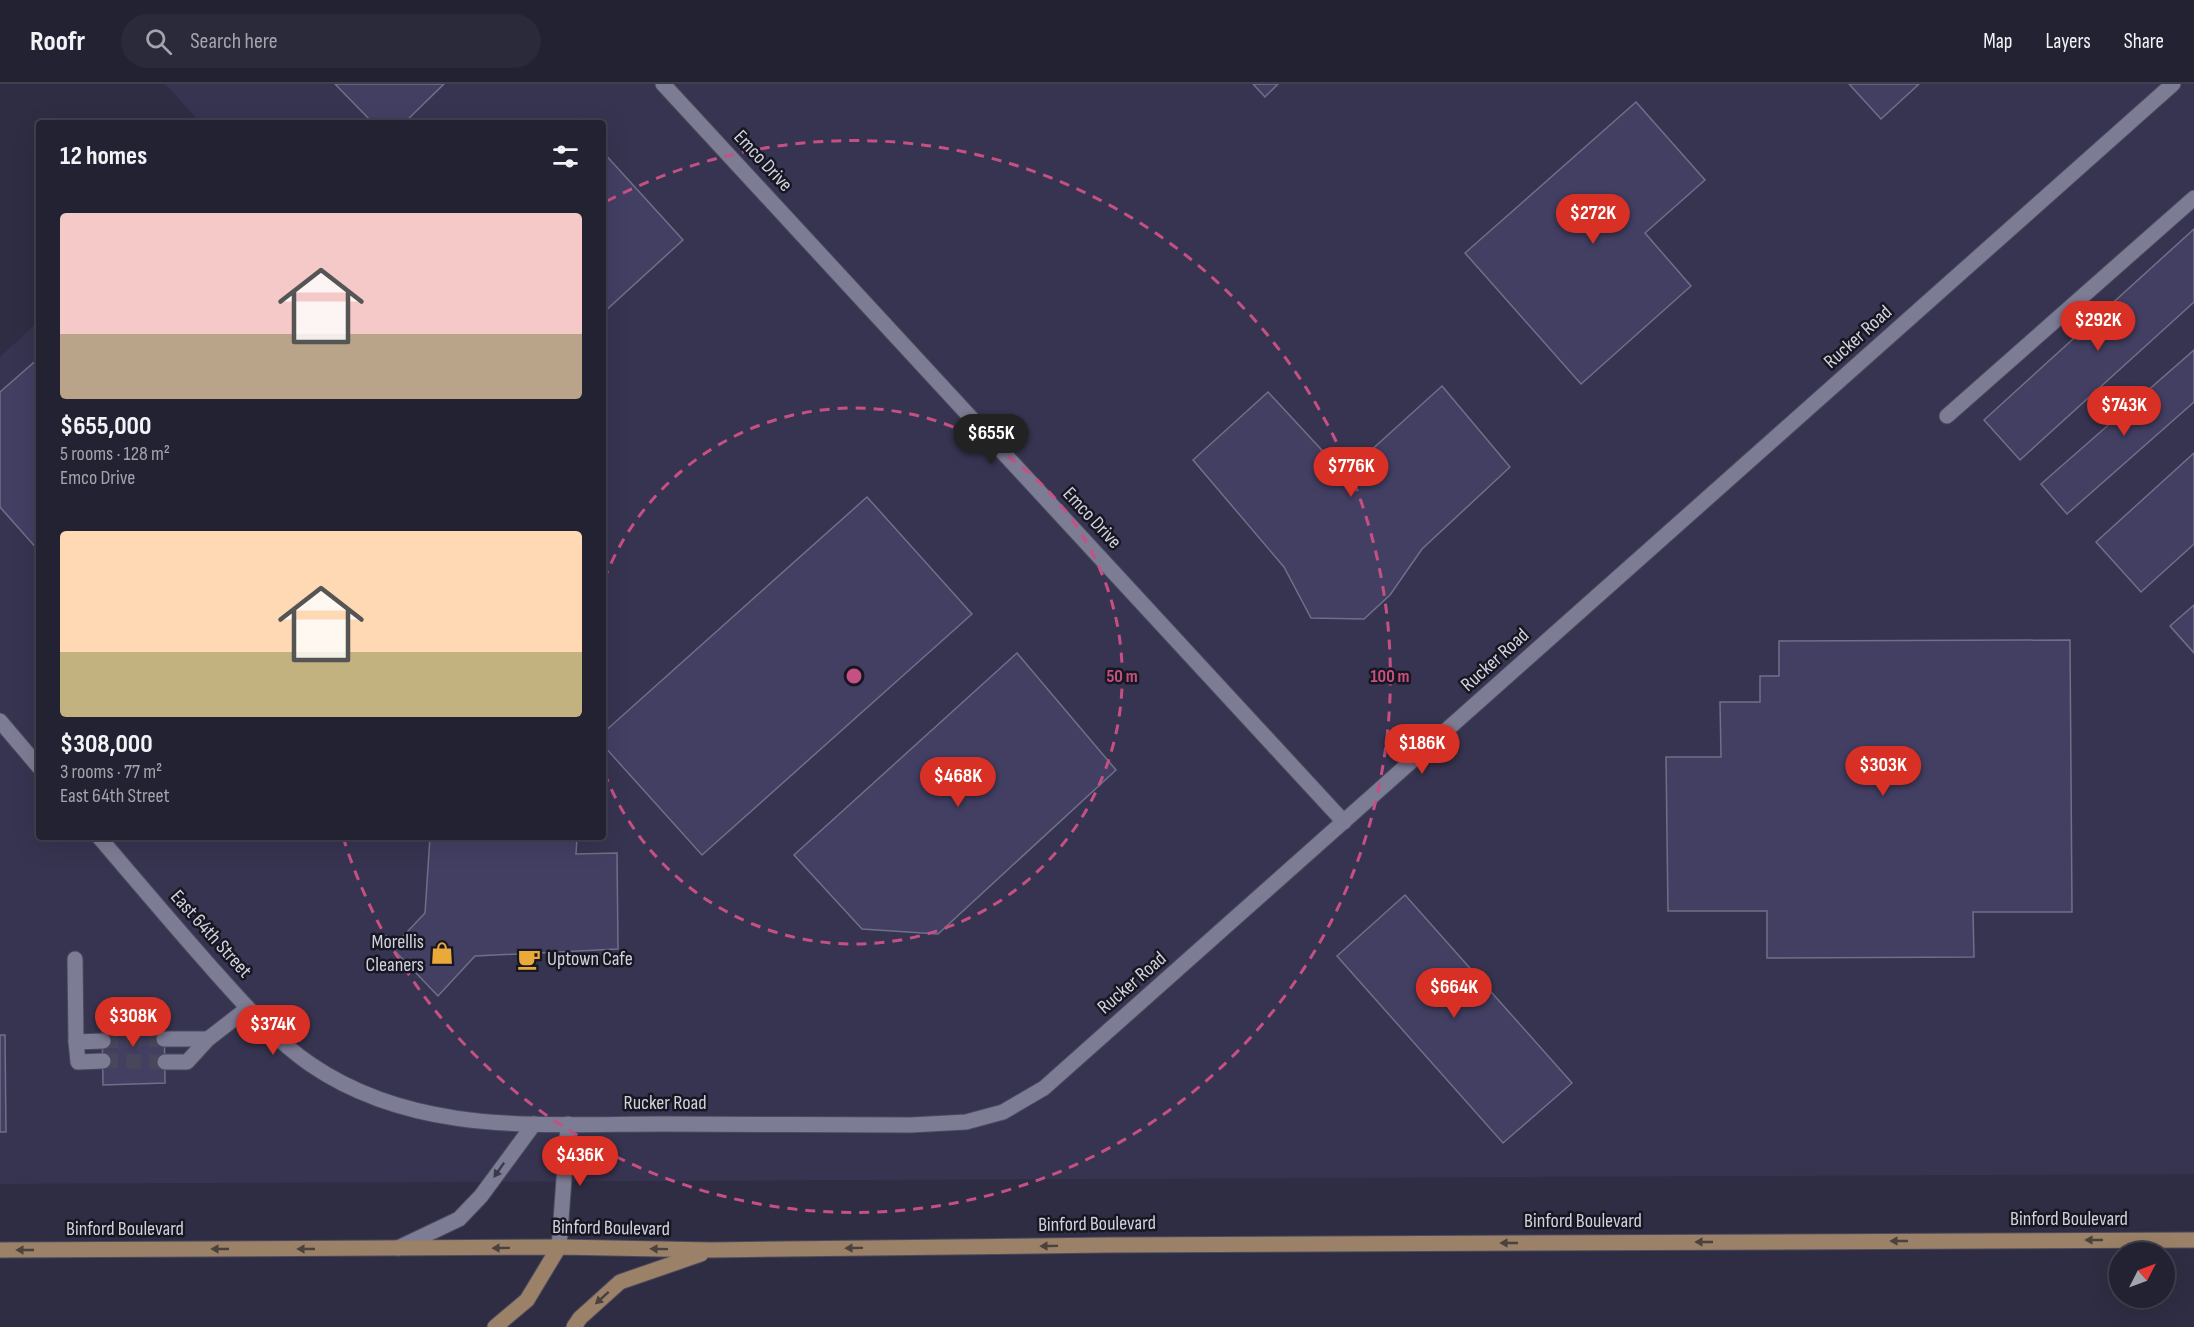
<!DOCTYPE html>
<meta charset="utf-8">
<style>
:root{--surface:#232232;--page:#2b2a3a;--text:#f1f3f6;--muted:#a3a4ac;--line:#403f4d;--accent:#d93025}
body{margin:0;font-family:"Sofia Sans Condensed",sans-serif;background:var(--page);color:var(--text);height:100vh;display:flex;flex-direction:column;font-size:22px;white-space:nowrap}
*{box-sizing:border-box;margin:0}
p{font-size:20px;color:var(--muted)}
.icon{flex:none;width:33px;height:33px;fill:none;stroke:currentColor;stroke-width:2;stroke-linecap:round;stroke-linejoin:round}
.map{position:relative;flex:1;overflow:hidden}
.panel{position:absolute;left:36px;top:36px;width:570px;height:720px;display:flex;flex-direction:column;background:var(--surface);border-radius:6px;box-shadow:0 6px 24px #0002,0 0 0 2px var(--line)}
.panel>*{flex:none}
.needle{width:39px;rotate:48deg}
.buttons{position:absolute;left:2109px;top:1158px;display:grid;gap:12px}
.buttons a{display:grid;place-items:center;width:66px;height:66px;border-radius:50%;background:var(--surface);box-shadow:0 6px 24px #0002,0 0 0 2px var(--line);font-size:30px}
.price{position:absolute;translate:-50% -51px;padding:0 14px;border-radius:21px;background:var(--accent);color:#fff;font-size:20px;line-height:39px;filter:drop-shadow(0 2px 3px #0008)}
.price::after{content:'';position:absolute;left:50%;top:36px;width:18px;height:14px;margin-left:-9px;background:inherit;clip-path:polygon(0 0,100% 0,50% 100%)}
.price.current{background:#222;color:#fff}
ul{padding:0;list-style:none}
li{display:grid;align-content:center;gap:12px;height:318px;padding:0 24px}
li span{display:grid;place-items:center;height:186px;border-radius:6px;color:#555}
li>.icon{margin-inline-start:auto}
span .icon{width:108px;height:108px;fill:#fffc;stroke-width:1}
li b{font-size:26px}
h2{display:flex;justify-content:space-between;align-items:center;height:72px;padding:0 24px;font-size:26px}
header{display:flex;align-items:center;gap:36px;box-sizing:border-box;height:84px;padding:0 30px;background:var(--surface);border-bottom:2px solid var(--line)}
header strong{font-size:28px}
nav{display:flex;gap:33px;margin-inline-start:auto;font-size:21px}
.search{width:420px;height:54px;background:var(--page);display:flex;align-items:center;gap:15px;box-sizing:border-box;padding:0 21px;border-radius:33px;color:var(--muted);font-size:22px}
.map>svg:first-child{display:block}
.built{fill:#363450}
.building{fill:#423f63;stroke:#706f87;stroke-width:1.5}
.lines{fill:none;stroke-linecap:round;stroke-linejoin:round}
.minor-tunnel{stroke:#47465a;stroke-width:15;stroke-dasharray:15 8;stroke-linecap:butt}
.minor-casing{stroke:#4b4a5c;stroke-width:17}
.major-casing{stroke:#4b4a5c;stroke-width:17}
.minor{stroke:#7d7c95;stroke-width:15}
.major{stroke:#9a8167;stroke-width:15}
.oneway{fill:#3b3a4a}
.oneway2{fill:#4b413d}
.ring{fill:none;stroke:#c65083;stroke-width:3;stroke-dasharray:10 8}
.labels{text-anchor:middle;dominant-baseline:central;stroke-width:5;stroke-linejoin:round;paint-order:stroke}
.street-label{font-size:20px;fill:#d1d1df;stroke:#171721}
.poi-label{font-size:20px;fill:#d1d1df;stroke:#171721;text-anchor:end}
.centre{fill:#c65083;stroke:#171721;stroke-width:3}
.ring-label{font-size:18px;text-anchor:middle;font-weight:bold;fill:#c65083;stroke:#171721;stroke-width:5;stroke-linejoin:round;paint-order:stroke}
</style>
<header>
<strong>Roofr</strong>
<div class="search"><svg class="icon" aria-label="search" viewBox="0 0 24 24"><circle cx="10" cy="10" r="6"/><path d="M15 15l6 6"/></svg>Search here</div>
<nav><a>Map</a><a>Layers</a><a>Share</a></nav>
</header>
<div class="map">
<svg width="2194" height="1243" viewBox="0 0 2194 1243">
<rect width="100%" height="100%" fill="#2f2d43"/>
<path class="built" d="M165,0H2194V1090L0,1100V273L39,237V753H603V39H201Z"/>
<g class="building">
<path d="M335,0H444L404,39H373Z"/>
<path d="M1253,0H1278L1265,13Z"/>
<path d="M1849,0H1919L1881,35Z"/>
<path d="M1636,18L1705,96L1645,149L1691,202L1581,300L1465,169Z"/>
<path d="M603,68L683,156L603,229Z"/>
<path d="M2194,145V218L2020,376L1984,336Z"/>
<path d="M2194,266V318L2067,430L2041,400Z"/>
<path d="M39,274V467L0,423V308Z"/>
<path d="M1442,302L1510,383L1422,465L1390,511L1364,535L1311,534L1284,483L1193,376L1268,308L1332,377L1358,378Z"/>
<path d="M2194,369V460L2141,508L2096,458Z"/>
<path d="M867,413L972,530L702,771L603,661V649Z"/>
<path d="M2194,521V569L2170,542Z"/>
<path d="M2070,556L2072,828H1973L1974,873L1767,874V827H1668L1666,673H1721L1720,618H1760V592H1779V557Z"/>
<path d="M1017,569L1116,686L938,850L862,845L794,771Z"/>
<path d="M430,753L577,754L576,770L617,769L618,865L475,872L438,912L392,864L425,829Z"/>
<path d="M1405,811L1572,999L1503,1059L1337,872Z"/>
<path d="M164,928L165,999L103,1001L102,929Z"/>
<path d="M0,951H5L6,1048H0Z"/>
</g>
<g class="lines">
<g class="minor-tunnel">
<path d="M103,957L164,955"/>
<path d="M103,977L165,978"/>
</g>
<g class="minor-casing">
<g id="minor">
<path d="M663,0L1344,738"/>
<path d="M1947,332L2194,114"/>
<path d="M0,637L39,683"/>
<path d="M99,753C138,799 177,845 217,890C246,922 274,955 310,980C415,1052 540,1040 661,1040C744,1040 828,1041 911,1041L966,1038L1003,1028L1044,1004L2173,0"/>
<path d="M75,875L76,958L103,957"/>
<path d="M164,955H208"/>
<path d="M76,958L78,978L103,977"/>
<path d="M165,978H187L208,955L248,924"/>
<path d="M559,1163L568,1040"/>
<path d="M398,1164L459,1135L481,1112L534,1040"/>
</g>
</g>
<g class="major-casing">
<g id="major">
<path d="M0,1166L559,1163L712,1166L1107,1161L2194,1156"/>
<path d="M495,1243L527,1216L559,1163"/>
<path d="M574,1243L580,1234L620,1198L701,1170"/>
</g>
</g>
<use href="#minor" class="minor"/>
<use href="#major" class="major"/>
</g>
<defs><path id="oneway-solid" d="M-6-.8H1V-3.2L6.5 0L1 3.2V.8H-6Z" transform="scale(1.5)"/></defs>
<use class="oneway" href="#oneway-solid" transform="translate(499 1086) rotate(125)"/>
<g class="oneway2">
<use href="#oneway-solid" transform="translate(2094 1156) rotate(180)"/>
<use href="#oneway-solid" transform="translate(1899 1157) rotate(180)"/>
<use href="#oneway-solid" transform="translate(1704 1158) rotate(180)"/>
<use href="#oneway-solid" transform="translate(1509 1159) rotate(180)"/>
<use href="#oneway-solid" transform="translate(1049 1162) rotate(179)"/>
<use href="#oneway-solid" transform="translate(501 1164) rotate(179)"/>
<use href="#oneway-solid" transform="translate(854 1164) rotate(179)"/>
<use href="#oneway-solid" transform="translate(220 1165) rotate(180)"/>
<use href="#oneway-solid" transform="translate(306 1165) rotate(180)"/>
<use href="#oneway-solid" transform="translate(659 1165) rotate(-179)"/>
<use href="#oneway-solid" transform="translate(25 1166) rotate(180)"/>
<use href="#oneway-solid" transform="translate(602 1214) rotate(138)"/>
</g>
<g class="ring">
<path d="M604 496A268 268 0 1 1 604 688"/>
<path d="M607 117A536 536 0 1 1 343 753"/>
</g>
<defs>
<g id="shop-bare" transform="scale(1.8)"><path d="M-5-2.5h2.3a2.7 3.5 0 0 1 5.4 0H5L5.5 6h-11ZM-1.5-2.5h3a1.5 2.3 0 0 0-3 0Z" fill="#eba93a" stroke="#171721" stroke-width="2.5" paint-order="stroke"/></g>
<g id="cafe-bare" transform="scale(1.8)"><path d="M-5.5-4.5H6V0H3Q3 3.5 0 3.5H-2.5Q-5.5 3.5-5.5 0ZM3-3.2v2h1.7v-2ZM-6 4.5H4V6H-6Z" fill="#eba93a" stroke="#171721" stroke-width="2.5" paint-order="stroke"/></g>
</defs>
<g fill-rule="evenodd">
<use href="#shop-bare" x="442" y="869"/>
<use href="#cafe-bare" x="529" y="875"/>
</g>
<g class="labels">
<g class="street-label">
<text transform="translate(763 77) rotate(47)">Emco Drive</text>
<text transform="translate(1858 253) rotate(-42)">Rucker Road</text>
<text transform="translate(1092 434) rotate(47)">Emco Drive</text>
<text transform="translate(1495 576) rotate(-42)">Rucker Road</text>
<text transform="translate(211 850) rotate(48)">East 64th Street</text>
<text transform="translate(1132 899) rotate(-41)">Rucker Road</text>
<text x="665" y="1019">Rucker Road</text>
<text x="2069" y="1135">Binford Boulevard</text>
<text x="1583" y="1137">Binford Boulevard</text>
<text transform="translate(1097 1140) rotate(-1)">Binford Boulevard</text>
<text transform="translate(611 1144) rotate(1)">Binford Boulevard</text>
<text x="125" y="1145">Binford Boulevard</text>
</g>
<g class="poi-label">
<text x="424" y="858">Morellis<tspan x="424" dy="23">Cleaners</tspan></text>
<text x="547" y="875" text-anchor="start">Uptown Cafe</text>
</g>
</g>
<circle cx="854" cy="592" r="9" class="centre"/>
<g class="ring-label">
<text x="1122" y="598">50 m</text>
<text x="1390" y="598">100 m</text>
</g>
</svg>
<div class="buttons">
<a><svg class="needle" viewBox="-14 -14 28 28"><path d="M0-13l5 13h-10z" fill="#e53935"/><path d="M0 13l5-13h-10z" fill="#a3a4ac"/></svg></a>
</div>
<b class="price" style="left:1593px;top:161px">$272K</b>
<b class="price" style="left:2098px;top:268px">$292K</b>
<b class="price" style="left:2124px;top:353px">$743K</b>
<b class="price current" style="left:991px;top:381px">$655K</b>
<b class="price" style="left:1351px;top:414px">$776K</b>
<b class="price" style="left:1422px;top:691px">$186K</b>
<b class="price" style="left:1883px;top:713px">$303K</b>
<b class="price" style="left:958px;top:724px">$468K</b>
<b class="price" style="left:1454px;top:935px">$664K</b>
<b class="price" style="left:133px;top:964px">$308K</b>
<b class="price" style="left:273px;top:972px">$374K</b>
<b class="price" style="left:580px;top:1103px">$436K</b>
<section class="panel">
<h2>12 homes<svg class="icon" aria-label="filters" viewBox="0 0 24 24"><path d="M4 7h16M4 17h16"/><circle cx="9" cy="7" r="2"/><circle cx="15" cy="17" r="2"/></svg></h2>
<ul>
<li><span style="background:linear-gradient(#f6c9c9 65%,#b9a48a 0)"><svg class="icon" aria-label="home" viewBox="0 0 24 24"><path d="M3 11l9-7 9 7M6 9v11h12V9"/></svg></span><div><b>$655,000</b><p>5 rooms · 128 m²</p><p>Emco Drive</p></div></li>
<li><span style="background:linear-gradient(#ffd9b3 65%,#c2b280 0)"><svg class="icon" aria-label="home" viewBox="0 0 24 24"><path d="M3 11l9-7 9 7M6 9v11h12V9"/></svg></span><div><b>$308,000</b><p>3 rooms · 77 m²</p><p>East 64th Street</p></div></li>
</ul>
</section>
</div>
